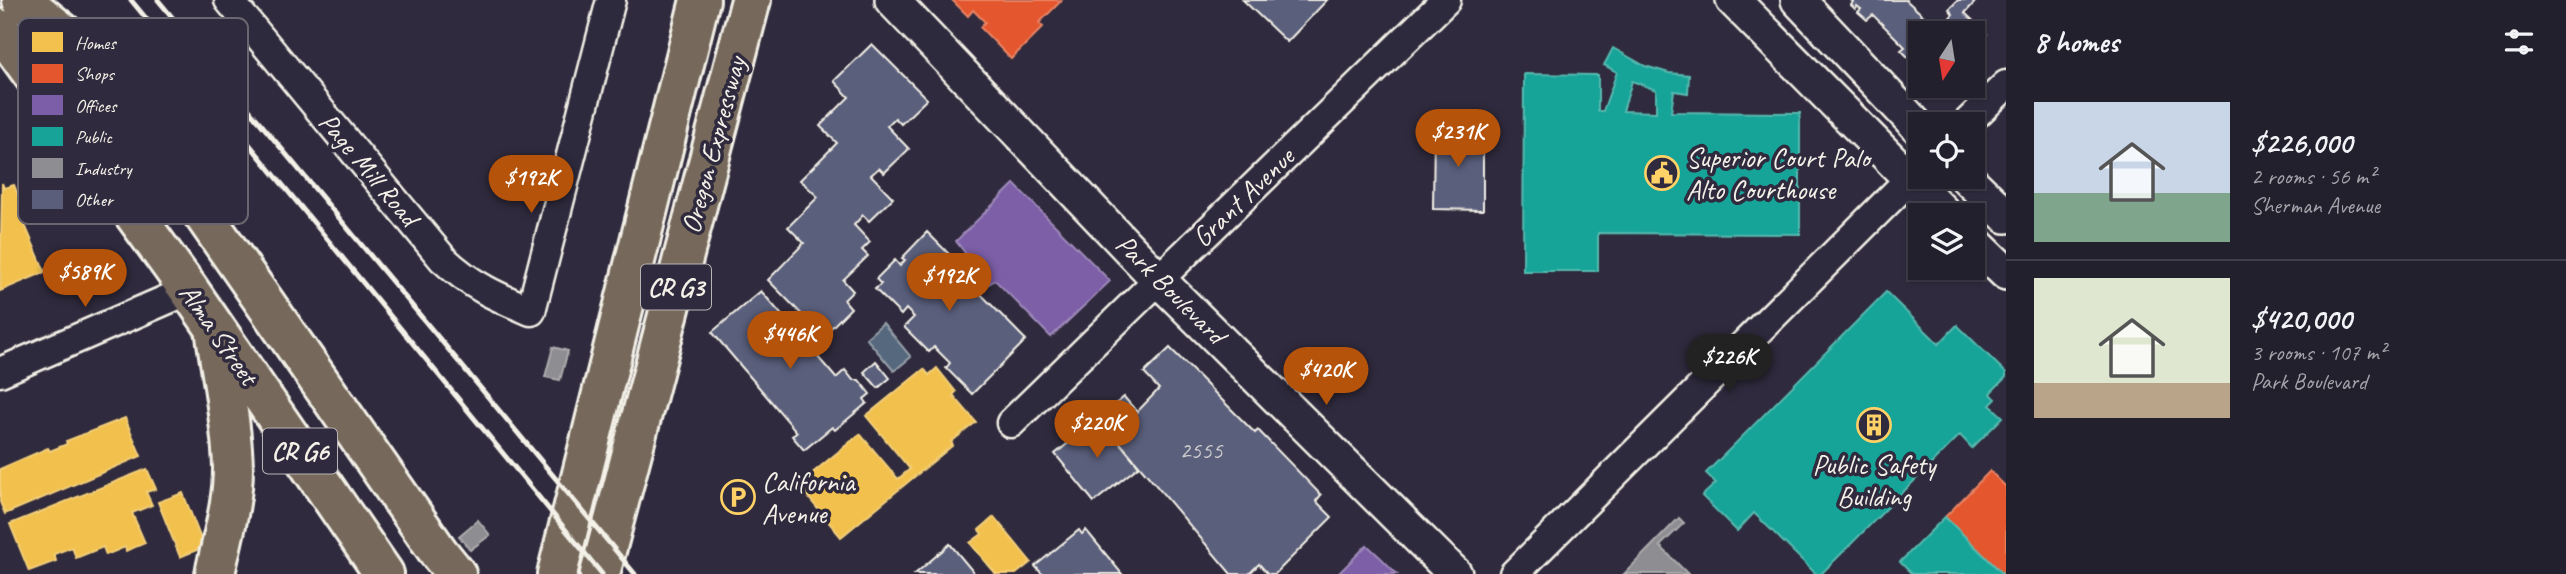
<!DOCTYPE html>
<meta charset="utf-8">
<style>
:root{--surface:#23202e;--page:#2b2836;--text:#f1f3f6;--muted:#a3a3aa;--line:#403e4a;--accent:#b45309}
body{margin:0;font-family:Caveat,sans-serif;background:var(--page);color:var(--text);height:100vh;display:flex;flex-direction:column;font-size:26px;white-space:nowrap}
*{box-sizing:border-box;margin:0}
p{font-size:23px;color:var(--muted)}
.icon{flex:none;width:38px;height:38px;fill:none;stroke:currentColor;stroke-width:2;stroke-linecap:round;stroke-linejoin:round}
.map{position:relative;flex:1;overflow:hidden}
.details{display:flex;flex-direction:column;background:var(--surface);width:560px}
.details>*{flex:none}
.needle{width:46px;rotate:192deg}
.buttons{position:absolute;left:1908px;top:21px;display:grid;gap:14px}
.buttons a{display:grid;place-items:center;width:77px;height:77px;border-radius:0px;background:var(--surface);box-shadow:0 2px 5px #0004,0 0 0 2px var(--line);font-size:35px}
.price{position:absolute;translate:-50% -60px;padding:0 16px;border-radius:24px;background:var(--accent);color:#fff;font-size:23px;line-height:46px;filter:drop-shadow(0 2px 4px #0008)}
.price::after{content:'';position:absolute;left:50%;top:42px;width:21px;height:16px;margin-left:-10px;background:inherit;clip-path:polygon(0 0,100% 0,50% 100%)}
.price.active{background:#222;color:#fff}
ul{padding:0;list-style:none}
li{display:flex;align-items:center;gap:21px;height:175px;padding:0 28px}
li+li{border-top:2px solid var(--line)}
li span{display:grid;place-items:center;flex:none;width:196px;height:140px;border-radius:0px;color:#555}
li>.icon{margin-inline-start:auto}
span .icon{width:84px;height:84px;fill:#fffc;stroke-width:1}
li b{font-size:30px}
h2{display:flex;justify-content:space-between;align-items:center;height:84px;padding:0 28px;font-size:30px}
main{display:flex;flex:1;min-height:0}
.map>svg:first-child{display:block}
.water{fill:#56687e;stroke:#959fa8;stroke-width:2}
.homes{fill:#f2c14e;stroke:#f3cf7c;stroke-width:2}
.shops{fill:#e4572e;stroke:#e98566;stroke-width:2}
.offices{fill:#7b5ea7;stroke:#9f8aba;stroke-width:2}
.public{fill:#17a398;stroke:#59bab0;stroke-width:2;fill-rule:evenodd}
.industry{fill:#8d8d92;stroke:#acabac;stroke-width:2}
.building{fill:#5a5e7b;stroke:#f4f1e8;stroke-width:2}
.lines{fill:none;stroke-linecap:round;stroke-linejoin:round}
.minor-casing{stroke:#f4f1e8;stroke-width:33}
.tertiary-casing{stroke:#f4f1e8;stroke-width:38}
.primary-casing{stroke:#f4f1e8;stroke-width:44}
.minor{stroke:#2f2a3d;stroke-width:28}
.tertiary{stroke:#2f2a3d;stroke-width:33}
.primary{stroke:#76695c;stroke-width:38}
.rail{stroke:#f4f1e8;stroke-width:5}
.labels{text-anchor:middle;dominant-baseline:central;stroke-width:7;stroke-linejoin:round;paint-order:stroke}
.number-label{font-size:24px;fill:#cecccd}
.shield{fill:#2f2a3d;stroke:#b9b5b5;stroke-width:2}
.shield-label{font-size:26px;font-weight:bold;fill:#f4f1e8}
.street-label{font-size:28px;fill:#f4f1e8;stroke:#2f2a3d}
.poi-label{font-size:28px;fill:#f4f1e8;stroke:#2f2a3d;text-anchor:start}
.key{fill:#2f2a3d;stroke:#6a6670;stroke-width:2}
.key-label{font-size:19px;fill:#f4f1e8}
</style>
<main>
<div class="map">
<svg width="2006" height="574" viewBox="0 0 2006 574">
<rect width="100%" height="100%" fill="#2f2a3d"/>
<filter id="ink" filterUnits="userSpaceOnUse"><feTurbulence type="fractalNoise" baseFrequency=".0143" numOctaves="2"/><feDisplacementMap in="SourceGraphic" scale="14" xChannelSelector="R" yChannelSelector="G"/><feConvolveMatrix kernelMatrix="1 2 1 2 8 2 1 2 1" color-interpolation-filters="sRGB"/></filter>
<g filter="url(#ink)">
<path class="water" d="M883,323L911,357L894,371L866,338Z"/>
<g class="homes">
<path d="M2,183L4,188L14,185L26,216L22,218L45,272L0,291Z"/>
<path d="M937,368L956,392L953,395L976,422L951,442L953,445L841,537L798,485L860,434L898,479L910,469L866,416L924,369L929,375Z"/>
<path d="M125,418L141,456L5,514L0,502V469L48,448L50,451L67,444L66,441Z"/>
<path d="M147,469L156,489L146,492L152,505L132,513L145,543L126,551L125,547L106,555L103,547L76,558L72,547L54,554L56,561L29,571L10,524Z"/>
<path d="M183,493L204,547L180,557L158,502Z"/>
<path d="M994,517L1031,562L1016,574H996L970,543L982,534L979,530Z"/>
</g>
<g class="shops">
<path d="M952,0H1062L1039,23L1043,27L1011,59L980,27L985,22L973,10L968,16Z"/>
<path d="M1990,471L2006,487V574H2003L1945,517Z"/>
</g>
<g class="offices">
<path d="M1014,184L1110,281L1051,337L995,280L989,284L956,241Z"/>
<path d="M1367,545L1382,559L1397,574H1338Z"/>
</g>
<g class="public">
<path d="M1613,48L1645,66L1669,73L1689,75L1688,93L1674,91L1671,112L1800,113V234L1598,233V271H1523L1524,74L1598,75V111H1603L1617,72L1604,65ZM1632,81L1656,90V112L1623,111Z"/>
<path d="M1886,292L1939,344L1957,325L2006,373V377L1990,393L1996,399L1990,405L2003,417L1972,448L1960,435L1821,574H1816L1754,513L1737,531L1702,496L1716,483L1706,473Z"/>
<path d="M1945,517L2003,574H1912L1900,562Z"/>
</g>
<g class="industry">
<path d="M553,347L568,351L560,380L545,377Z"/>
<path d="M1679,518L1684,523L1660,546L1688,574H1624Z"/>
<path d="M478,520L490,535L470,550L459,536Z"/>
</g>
<g class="building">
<path d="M1243,0H1327L1287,42Z"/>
<path d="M1851,0H1906L1937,28L1943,26L1953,14L1949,9L1958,0H1977L1965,13L1987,34L1972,48V33H1920V69L1901,50L1905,47L1873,15L1867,20L1858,12L1861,9L1857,6L1855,9L1851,5L1853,2Z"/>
<path d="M872,44L927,99L901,124L895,118L887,126L909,149L884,173L879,168L871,175L893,198L869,221L863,215L854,225L870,242L862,250L868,256L843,280L853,291L844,300L851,308L823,336L768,280L804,243L788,227L818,197L800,180L837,143L820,126L849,97L834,81Z"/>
<path d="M1434,128H1483V210L1433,209Z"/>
<path d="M927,232L968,273L964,277L1026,340L972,394L946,368L950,363L934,347L929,352L904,327L914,317L906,309L901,315L875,289L881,284L876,279L895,260L900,266L905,260L902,258Z"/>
<path d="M761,291L836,378L845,370L853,380H859L870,394L864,399L867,403L835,430L832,427L804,450L792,436L797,432L712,332Z"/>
<path d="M1170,348L1255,433L1258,430L1321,495L1316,501L1332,517L1275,574H1268L1259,564L1249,574H1231L1099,418L1124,397L1137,412L1159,389L1144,373Z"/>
<path d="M876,361L890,378L878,388L864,372Z"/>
<path d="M1099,418L1139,466L1094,502L1055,454Z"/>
<path d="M1079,530L1082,534L1086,530L1122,574H1042L1035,566Z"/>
<path d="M950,544L975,574H915Z"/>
</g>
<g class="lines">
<g class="minor-casing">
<g id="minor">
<path d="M229,0L443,259C472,286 495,296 531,311L611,0"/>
<path d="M1966,124L2006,85"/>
<path d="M0,372L189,290"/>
<path d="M1011,423L1446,0"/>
<path d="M1514,574L1920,169"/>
</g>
</g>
<g class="tertiary-casing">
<g id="tertiary">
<path d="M892,0L1158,279L1455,574"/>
<path d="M1733,0L1946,215"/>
<path d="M1798,0L1920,129"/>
<path d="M1966,177L2006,216"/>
<path d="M1972,240L2006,273"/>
</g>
</g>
<g class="primary-casing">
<g id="primary">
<path d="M22,0L73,41L132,112L439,553L456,574"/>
<path d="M0,29L189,290L384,574"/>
<path d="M215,574C222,539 233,504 233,468C232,424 222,378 216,335"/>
<path d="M557,574L700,0"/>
<path d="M600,574L751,0"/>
</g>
</g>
<use href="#minor" class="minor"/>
<use href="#tertiary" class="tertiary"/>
<use href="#primary" class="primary"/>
<g class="rail">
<path d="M131,0L602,574"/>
<path d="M158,0L635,574"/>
</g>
</g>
</g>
<defs>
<g id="civic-ring" transform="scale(1.75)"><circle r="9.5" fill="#2f2a3d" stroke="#ffd166" stroke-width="1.5"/><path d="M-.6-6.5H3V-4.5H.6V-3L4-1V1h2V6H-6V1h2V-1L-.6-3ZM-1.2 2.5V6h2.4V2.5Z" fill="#ffd166"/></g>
<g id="building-ring" transform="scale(1.75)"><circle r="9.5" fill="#2f2a3d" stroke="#ffd166" stroke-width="1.5"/><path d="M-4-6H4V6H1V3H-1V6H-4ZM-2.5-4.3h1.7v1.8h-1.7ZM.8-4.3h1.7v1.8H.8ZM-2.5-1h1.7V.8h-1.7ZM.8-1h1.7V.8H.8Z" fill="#ffd166"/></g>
<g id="parking-ring" transform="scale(1.75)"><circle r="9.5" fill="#2f2a3d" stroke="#ffd166" stroke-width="1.5"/><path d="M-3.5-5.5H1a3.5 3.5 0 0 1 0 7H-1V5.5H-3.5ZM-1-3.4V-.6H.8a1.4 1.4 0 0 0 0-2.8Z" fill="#ffd166"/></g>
</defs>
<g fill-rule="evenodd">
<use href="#civic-ring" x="1662" y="173"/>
<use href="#building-ring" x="1874" y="425"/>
<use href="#parking-ring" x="738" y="497"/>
</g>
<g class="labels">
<g class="number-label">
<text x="1201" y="450">2555</text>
</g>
<g class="shield">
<rect x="641" y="264.5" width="70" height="45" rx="5"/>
<rect x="263" y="428.5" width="74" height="45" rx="5"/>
</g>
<g class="shield-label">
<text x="676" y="287">CR G3</text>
<text x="300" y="451">CR G6</text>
</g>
<g class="street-label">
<text transform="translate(713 145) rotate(-75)">Oregon Expressway</text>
<text transform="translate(369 169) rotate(50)">Page Mill Road</text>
<text transform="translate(1243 197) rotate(-44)">Grant Avenue</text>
<text transform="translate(1171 289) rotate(45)">Park Boulevard</text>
<text transform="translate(219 334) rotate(55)">Alma Street</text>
</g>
<g class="poi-label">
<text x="1686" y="157">Superior Court Palo<tspan x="1686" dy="32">Alto Courthouse</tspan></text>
<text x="1874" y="464" text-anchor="middle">Public Safety<tspan x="1874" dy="32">Building</tspan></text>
<text x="762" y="481">California<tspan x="762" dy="32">Avenue</tspan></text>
</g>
</g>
<rect x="18" y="18" width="230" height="206" rx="10" class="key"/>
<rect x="32" y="32" width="31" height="20" fill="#f2c14e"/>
<rect x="32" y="64" width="31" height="19" fill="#e4572e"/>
<rect x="32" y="95" width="31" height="20" fill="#7b5ea7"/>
<rect x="32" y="127" width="31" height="19" fill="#17a398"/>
<rect x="32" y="158" width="31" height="20" fill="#8d8d92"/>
<rect x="32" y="190" width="31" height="19" fill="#5a5e7b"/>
<g class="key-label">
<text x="75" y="49">Homes</text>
<text x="75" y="80">Shops</text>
<text x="75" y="112">Offices</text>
<text x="75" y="143">Public</text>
<text x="75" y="175">Industry</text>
<text x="75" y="206">Other</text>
</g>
</svg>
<div class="buttons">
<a><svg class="needle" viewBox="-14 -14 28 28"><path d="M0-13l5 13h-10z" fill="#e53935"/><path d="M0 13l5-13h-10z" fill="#a3a3aa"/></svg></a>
<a><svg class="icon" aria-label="locate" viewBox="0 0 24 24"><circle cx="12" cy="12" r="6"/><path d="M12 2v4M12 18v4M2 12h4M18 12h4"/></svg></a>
<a><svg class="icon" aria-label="layers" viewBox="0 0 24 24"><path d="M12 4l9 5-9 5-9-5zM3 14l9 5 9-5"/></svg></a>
</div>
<b class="price" style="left:1458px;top:169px">$231K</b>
<b class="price" style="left:531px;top:215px">$192K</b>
<b class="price" style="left:85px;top:309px">$589K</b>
<b class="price" style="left:949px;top:313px">$192K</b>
<b class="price" style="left:790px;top:371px">$446K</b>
<b class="price active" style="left:1729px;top:394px">$226K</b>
<b class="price" style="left:1326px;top:407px">$420K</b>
<b class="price" style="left:1097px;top:460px">$220K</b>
</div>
<section class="details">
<h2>8 homes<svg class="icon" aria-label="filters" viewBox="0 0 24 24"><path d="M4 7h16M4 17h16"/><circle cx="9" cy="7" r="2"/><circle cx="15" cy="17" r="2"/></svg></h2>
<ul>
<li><span style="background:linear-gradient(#c9d6e8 65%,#7fa58c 0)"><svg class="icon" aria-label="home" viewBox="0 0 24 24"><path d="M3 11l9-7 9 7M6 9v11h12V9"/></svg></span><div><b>$226,000</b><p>2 rooms · 56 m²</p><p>Sherman Avenue</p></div></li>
<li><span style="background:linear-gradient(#dfe7d0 75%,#b9a48a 0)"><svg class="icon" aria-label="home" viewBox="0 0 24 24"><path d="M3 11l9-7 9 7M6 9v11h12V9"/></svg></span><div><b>$420,000</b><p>3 rooms · 107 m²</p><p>Park Boulevard</p></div></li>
</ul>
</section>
</main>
